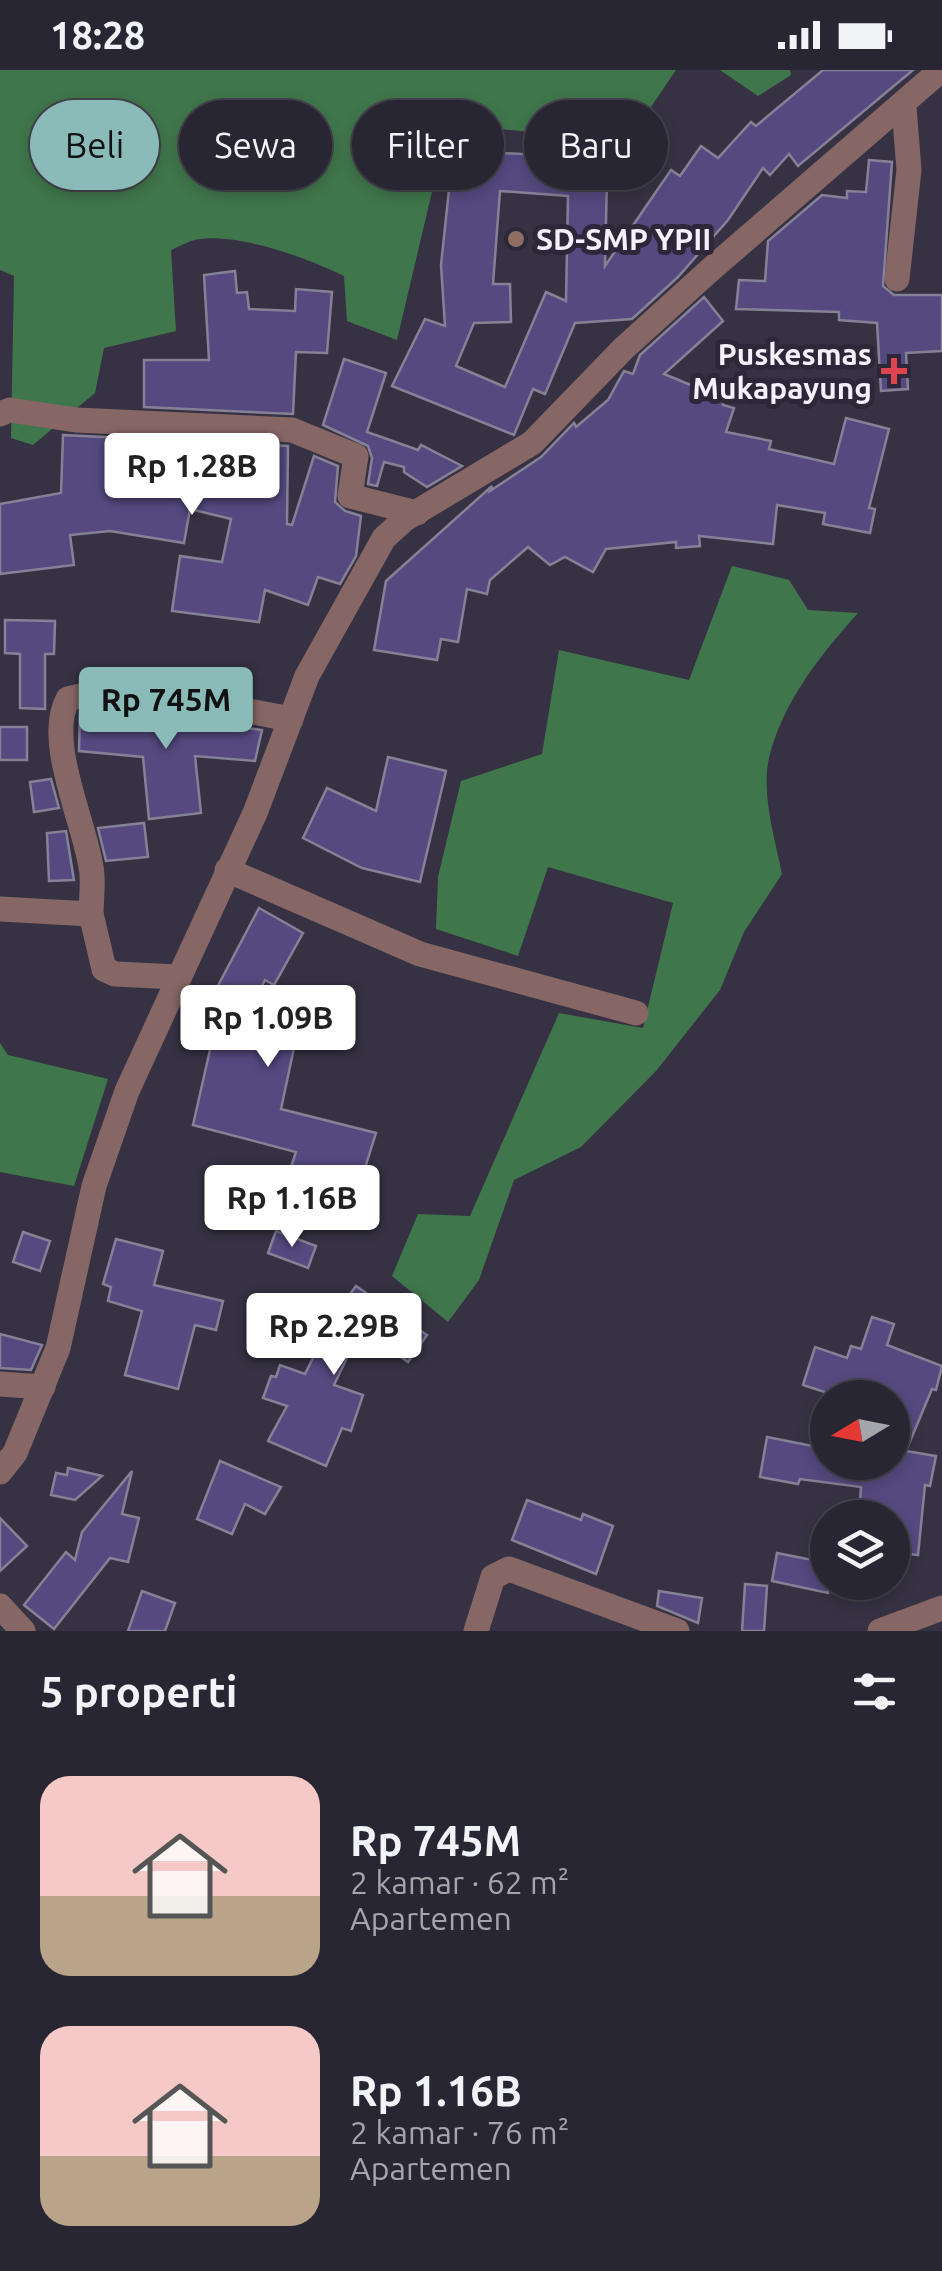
<!DOCTYPE html>
<html lang="id">
<meta charset="utf-8">
<style>
:root{--surface:#282632;--page:#302e3a;--text:#f1f3f6;--muted:#a5a5ac;--line:#44434d;--accent:#8bbbb9}
body{margin:0;font-family:Ubuntu,sans-serif;background:var(--page);color:var(--text);height:100vh;display:flex;flex-direction:column;font-size:38px;white-space:nowrap}
*{box-sizing:border-box;margin:0}
p{font-size:32px;color:var(--muted)}
.icon{flex:none;width:55px;height:55px;fill:none;stroke:currentColor;stroke-width:2;stroke-linecap:round;stroke-linejoin:round}
.map{position:relative;height:1561px;overflow:hidden}
.side{display:flex;flex-direction:column;background:var(--surface);flex:1}
.side>*{flex:none}
.top-card{position:absolute;left:30px;top:30px;width:882px;height:90px;display:flex;gap:20px}
.needle{width:65px;rotate:260deg}
.buttons{position:absolute;left:810px;top:1310px;display:grid;gap:20px}
.buttons a{display:grid;place-items:center;width:100px;height:100px;border-radius:50%;background:var(--surface);box-shadow:0 5px 15px #0003,0 0 0 2px var(--line);font-size:50px}
.price{position:absolute;translate:-50% -85px;padding:0 22px;border-radius:10px;background:#fff;color:#222;font-size:32px;line-height:65px;filter:drop-shadow(0 2px 5px #0008)}
.price::after{content:'';position:absolute;left:50%;top:60px;width:30px;height:22px;margin-left:-15px;background:inherit;clip-path:polygon(0 0,100% 0,50% 100%)}
.price.on{background:var(--accent);color:#111}
ul{padding:0;list-style:none}
li{display:flex;align-items:center;gap:30px;height:250px;padding:0 40px}
li span{display:grid;place-items:center;flex:none;width:280px;height:200px;border-radius:30px;color:#555}
li>.icon{margin-inline-start:auto}
span .icon{width:120px;height:120px;fill:#fffc;stroke-width:1}
li b{font-size:42px}
h2{display:flex;justify-content:space-between;align-items:center;height:120px;padding:0 40px;font-size:42px}
.pill{padding:0 35px;border-radius:45px;background:var(--surface);box-shadow:0 5px 15px #0003,0 0 0 2px var(--line);font-size:35px;line-height:90px}
.pill.on{background:var(--accent);color:#111}
.status{display:flex;justify-content:space-between;align-items:center;height:70px;padding:0 50px;background:var(--surface);direction:ltr}
.status svg{height:28px;fill:currentColor}
.map>svg:first-child{display:block}
.forest{fill:#40764b}
.building{fill:#55497f;stroke:#858196;stroke-width:2.5;fill-rule:evenodd}
.lines{fill:none;stroke-linecap:round;stroke-linejoin:round}
.minor{stroke:#866766;stroke-width:25}
.education-dot{fill:#8d6e63;stroke:#2c2839;stroke-width:4}
.health-dot{fill:#e0444e;stroke:#2c2839;stroke-width:4}
.labels{text-anchor:middle;dominant-baseline:central;stroke-width:10;stroke-linejoin:round;paint-order:stroke}
.poi-label{font-size:30px;font-weight:bold;fill:#f4f1fd;stroke:#2c2839;text-anchor:start}
</style>
<div class="status"><b>18:28</b><svg viewBox="0 0 49 12"><path d="M0 12V9h3v3zM5 12V6h3v6zM10 12V3h3v9zM15 12V0h3v12zM26 1h20v11H26zM47 4h2v5h-2z"/></svg></div>
<div class="map">
<svg width="942" height="1561" viewBox="0 0 942 1561">
<rect width="100%" height="100%" fill="#363243"/>
<g class="forest">
<path d="M0,0H676L651,37L665,68L612,121L613,70L448,54L397,270L347,251L344,206C307,188 242,164 200,169C191,170 180,176 171,180L176,261L104,278L95,323L33,375L11,368L14,206L0,200Z"/>
<path d="M720,0H790L791,5L758,26Z"/>
<path d="M732,496L789,510L808,540L858,543C821,584 782,633 769,688C761,724 775,769 782,804L744,862L720,920L656,1001L581,1077L514,1110L479,1210L448,1252L392,1206L418,1144L470,1146L559,943L643,958L673,833L548,797L518,886L436,859L438,807L461,711L542,684L559,580L689,610Z"/>
<path d="M0,973L8,985L108,1009L74,1116L0,1102Z"/>
</g>
<g class="building">
<path d="M823,0H913L798,96L789,84L770,105L763,98L728,150L678,207L632,249L575,253L545,324L533,319L514,365L392,316L425,249L445,256L441,195L455,63L484,65L483,82L558,86L557,105L607,106L605,196L671,100L680,106L701,76L718,88L751,52L756,56ZM500,121L568,126L566,231L546,222L505,317L456,296L474,253L511,252L510,214H493Z"/>
<path d="M869,90L892,92L883,216L894,225H942V281L906,283L908,319L881,321L877,253L839,250V242L736,239L739,210L765,211L768,171L822,125L847,128V121L866,122Z"/>
<path d="M235,201L237,223L247,222L249,239L295,241L296,219L332,222L327,283L296,282L293,344L144,337V290H209L204,205Z"/>
<path d="M704,227L723,251L664,304L725,329L723,335L734,338L726,362L771,371L769,379L834,394L846,348L889,359L869,438L875,439L870,463L823,454L825,443L777,435L773,474L699,466L700,476L676,478V472L606,479L593,502L565,487L550,495L528,477L490,510L487,524L467,519L458,572L441,569L437,590L374,580L386,511L492,416L490,421L541,387L574,353L576,357L608,330L624,301L633,304L640,285Z"/>
<path d="M344,289L386,303L367,362L418,380L421,375L462,396L427,417L404,402V397L384,392L377,416L368,414L372,388L368,376L323,355Z"/>
<path d="M63,365L288,376L287,454L292,455L314,386L338,396L335,432L345,441L361,446L356,486L340,514L318,507L308,535L265,520L259,552L172,541L180,486L222,492L231,449L190,439L184,473L110,461L70,465L74,495L0,504V434L61,423Z"/>
<path d="M5,550L55,551L54,584H45V639L20,638V584L5,583Z"/>
<path d="M117,640L262,660L255,691L195,686L201,743L149,749L143,687L79,681L80,643Z"/>
<rect x="0" y="657" width="27" height="33"/>
<path d="M388,687L446,701L420,812L362,798L303,768L327,718L376,741Z"/>
<path d="M51,709L59,738L34,742L30,712Z"/>
<path d="M144,753L148,787L106,791L98,758Z"/>
<path d="M66,761L74,810L49,811L47,763Z"/>
<path d="M259,838L303,863L274,915L265,910L239,963L294,978L281,1039L376,1063L365,1098L370,1100L360,1122L291,1097L296,1082L193,1055L216,953L202,946Z"/>
<path d="M276,1161L316,1176L308,1198L268,1183Z"/>
<path d="M23,1162L50,1171L40,1201L13,1192Z"/>
<path d="M116,1169L163,1181L154,1215L223,1231L216,1260L195,1255L178,1319L125,1305L142,1241L108,1231L111,1217L103,1214Z"/>
<path d="M356,1216L427,1265L408,1292L361,1259L334,1315L363,1325L351,1361L342,1358L326,1396L268,1371L287,1336L263,1328L271,1306L276,1307L280,1295L305,1304L335,1244Z"/>
<path d="M872,1247L894,1254L887,1275L942,1296L936,1320L932,1319L906,1381L936,1386L930,1416L925,1415L918,1485L892,1482V1448H859L861,1417L800,1409L798,1414L760,1407L767,1367L828,1379V1392H892L898,1351L892,1349V1328H843L803,1315L815,1277L847,1288L851,1276L861,1279Z"/>
<path d="M0,1264L42,1275L31,1300L0,1298Z"/>
<path d="M220,1391L281,1417L265,1444L245,1434L232,1464L197,1449Z"/>
<path d="M68,1398L102,1406L75,1430L51,1425L56,1403L67,1405Z"/>
<path d="M132,1401L122,1444L139,1448L128,1492L110,1488L54,1559L24,1535L66,1482L75,1490L82,1462Z"/>
<path d="M527,1430L581,1450L583,1444L613,1456L596,1504L512,1470Z"/>
<path d="M0,1448L27,1476L0,1501Z"/>
<path d="M777,1483L828,1493V1523L772,1511Z"/>
<path d="M745,1514L767,1516L764,1561H742Z"/>
<path d="M142,1521L175,1533L165,1561H128Z"/>
<path d="M659,1521L702,1528L698,1553L657,1536Z"/>
</g>
<g class="lines">
<g class="minor">
<path d="M897,209L909,100L904,37"/>
<path d="M0,344L10,340L76,350L292,360L356,386L350,426L417,443"/>
<path d="M227,800L420,884L636,943"/>
<path d="M0,839L91,844L104,899L115,904L178,907"/>
<path d="M91,844C91,829 94,812 91,797C84,751 45,670 68,629C121,612 234,639 291,649"/>
<path d="M0,1314L43,1317"/>
<path d="M0,1402L15,1383L58,1278L94,1116L127,1021L255,743L307,606L384,468L405,449L532,373L623,279L709,201L941,0"/>
<path d="M0,1536L23,1561"/>
<path d="M476,1561L493,1507L509,1499L677,1561"/>
<path d="M880,1561L942,1538"/>
</g>
</g>
<circle class="education-dot" cx="516" cy="169" r="10"/>
<path class="health-dot" d="M889 286h10v10h10v10h-10v10h-10v-10h-10v-10h10z"/>
<g class="labels">
<g class="poi-label">
<text x="536" y="169">SD-SMP YPII</text>
<text x="872" y="284" text-anchor="end">Puskesmas<tspan x="872" dy="34">Mukapayung</tspan></text>
</g>
</g>
</svg>
<div class="buttons">
<a><svg class="needle" viewBox="-14 -14 28 28"><path d="M0-13l5 13h-10z" fill="#e53935"/><path d="M0 13l5-13h-10z" fill="#a5a5ac"/></svg></a>
<a><svg class="icon" aria-label="layers" viewBox="0 0 24 24"><path d="M12 4l9 5-9 5-9-5zM3 14l9 5 9-5"/></svg></a>
</div>
<b class="price" style="left:192px;top:448px">Rp 1.28B</b>
<b class="price on" style="left:166px;top:682px">Rp 745M</b>
<b class="price" style="left:268px;top:1000px">Rp 1.09B</b>
<b class="price" style="left:292px;top:1180px">Rp 1.16B</b>
<b class="price" style="left:334px;top:1308px">Rp 2.29B</b>
<div class="top-card">
<a class="pill on">Beli</a>
<a class="pill">Sewa</a>
<a class="pill">Filter</a>
<a class="pill">Baru</a>
</div>
</div>
<section class="side">
<h2>5 properti<svg class="icon" aria-label="filters" viewBox="0 0 24 24"><path d="M4 7h16M4 17h16"/><circle cx="9" cy="7" r="2"/><circle cx="15" cy="17" r="2"/></svg></h2>
<ul>
<li><span style="background:linear-gradient(#f6c9c9 60%,#b9a48a 0)"><svg class="icon" aria-label="home" viewBox="0 0 24 24"><path d="M3 11l9-7 9 7M6 9v11h12V9"/></svg></span><div><b>Rp 745M</b><p>2 kamar · 62 m²</p><p>Apartemen</p></div></li>
<li><span style="background:linear-gradient(#f6c9c9 65%,#b9a48a 0)"><svg class="icon" aria-label="home" viewBox="0 0 24 24"><path d="M3 11l9-7 9 7M6 9v11h12V9"/></svg></span><div><b>Rp 1.16B</b><p>2 kamar · 76 m²</p><p>Apartemen</p></div></li>
</ul>
</section>
